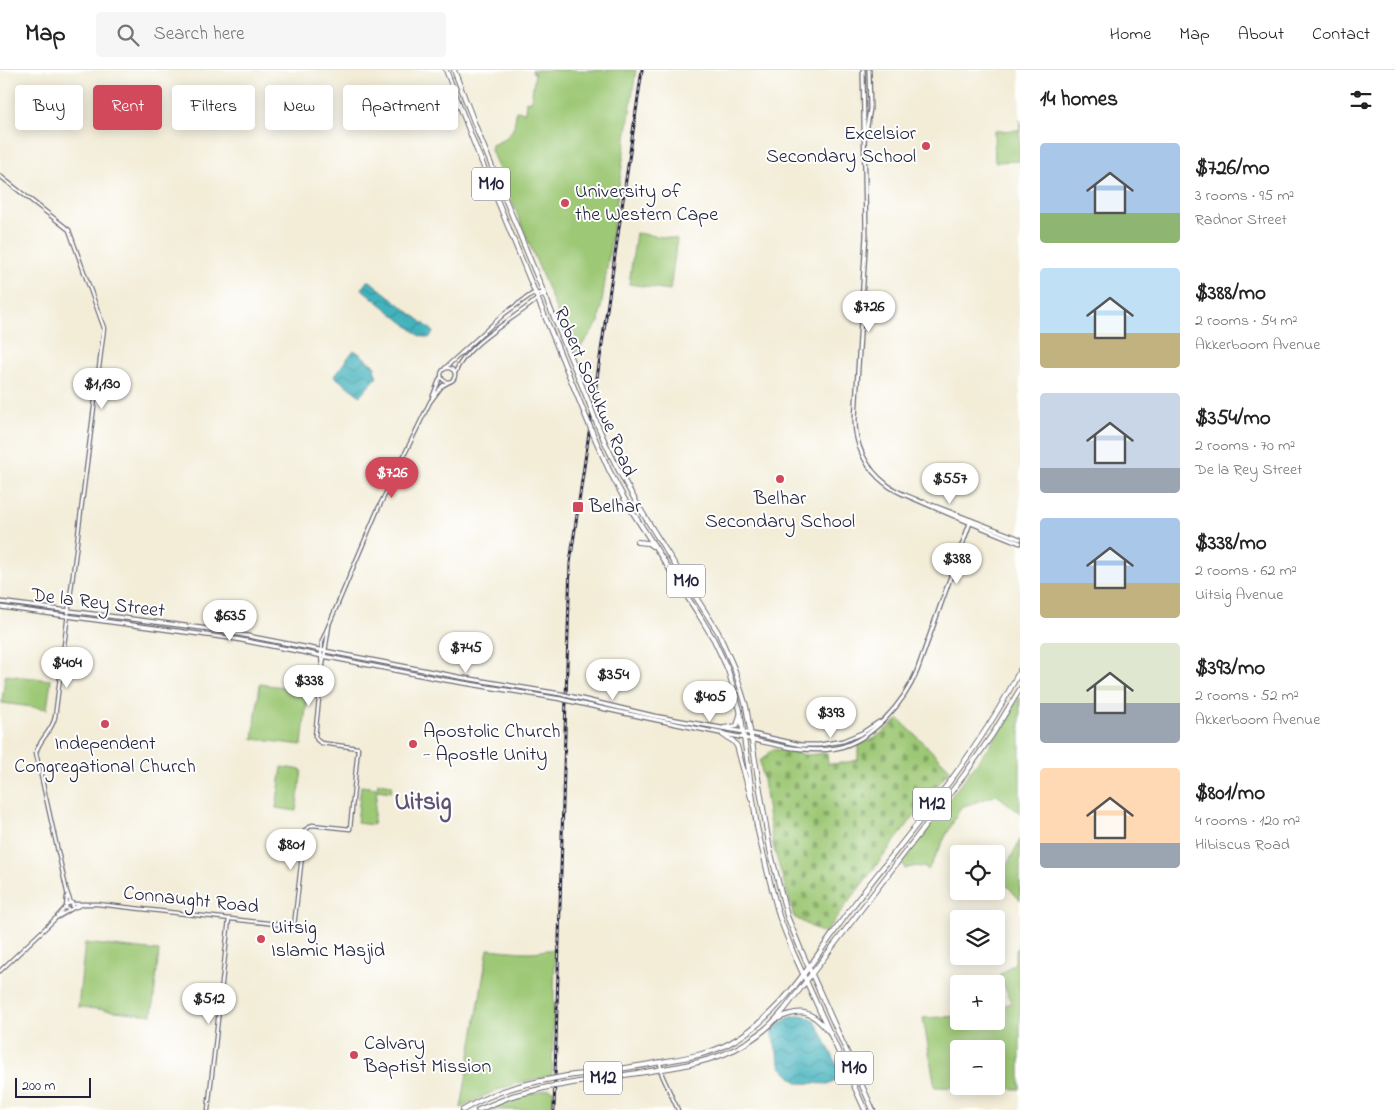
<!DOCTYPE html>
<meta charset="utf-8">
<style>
:root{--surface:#fff;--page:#f6f6f6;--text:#222;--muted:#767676;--line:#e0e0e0;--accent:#d1495b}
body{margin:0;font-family:"Indie Flower",sans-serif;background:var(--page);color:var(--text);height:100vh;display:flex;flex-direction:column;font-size:19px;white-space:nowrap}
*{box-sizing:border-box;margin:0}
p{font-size:16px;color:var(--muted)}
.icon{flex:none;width:28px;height:28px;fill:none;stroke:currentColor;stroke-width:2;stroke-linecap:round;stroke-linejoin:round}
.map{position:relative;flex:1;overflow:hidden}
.panel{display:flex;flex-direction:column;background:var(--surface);width:375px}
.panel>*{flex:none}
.guide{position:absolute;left:15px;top:15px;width:475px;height:45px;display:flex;gap:10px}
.fabs{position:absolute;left:950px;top:775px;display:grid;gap:10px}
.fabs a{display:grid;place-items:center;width:55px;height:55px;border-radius:5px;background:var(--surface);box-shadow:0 2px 12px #0003;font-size:25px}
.scale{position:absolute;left:15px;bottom:12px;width:76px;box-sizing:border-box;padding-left:5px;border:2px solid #22223b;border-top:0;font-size:14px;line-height:18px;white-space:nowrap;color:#22223b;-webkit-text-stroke:4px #fff;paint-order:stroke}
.price{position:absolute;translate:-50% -42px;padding:0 11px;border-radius:18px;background:#fff;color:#222;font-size:16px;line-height:32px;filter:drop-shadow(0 1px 2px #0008)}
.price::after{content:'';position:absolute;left:50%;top:30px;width:15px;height:11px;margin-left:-8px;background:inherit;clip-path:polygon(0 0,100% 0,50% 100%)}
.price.active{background:var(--accent);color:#fff}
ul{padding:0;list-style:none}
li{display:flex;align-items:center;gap:15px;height:125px;padding:0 20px}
li span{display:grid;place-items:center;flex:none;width:140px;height:100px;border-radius:5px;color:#555}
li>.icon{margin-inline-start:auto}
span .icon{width:60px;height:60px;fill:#fffc;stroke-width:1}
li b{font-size:21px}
h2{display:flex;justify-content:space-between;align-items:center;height:60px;padding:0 20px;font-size:21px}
.tag{padding:0 18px;border-radius:5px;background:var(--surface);box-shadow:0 2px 12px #0003;font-size:18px;line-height:45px}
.tag.active{background:var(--accent);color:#fff}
header{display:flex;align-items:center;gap:30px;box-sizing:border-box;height:70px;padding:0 25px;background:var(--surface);border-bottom:1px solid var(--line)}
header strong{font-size:24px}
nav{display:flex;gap:28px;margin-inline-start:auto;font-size:18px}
.search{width:350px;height:45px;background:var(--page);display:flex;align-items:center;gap:12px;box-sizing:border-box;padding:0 18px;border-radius:5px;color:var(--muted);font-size:19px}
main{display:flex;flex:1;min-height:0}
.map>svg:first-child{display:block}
.green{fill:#9dc875;stroke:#607558;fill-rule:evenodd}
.cemetery{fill:url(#cemetery-stones);stroke:#607558}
.water{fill:url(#water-waves);stroke:#326a7c}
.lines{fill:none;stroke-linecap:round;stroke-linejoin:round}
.tertiary-casing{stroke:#6b6972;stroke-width:5}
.secondary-casing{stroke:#6b6972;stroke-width:5.5}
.primary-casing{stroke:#6b6972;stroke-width:6}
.tertiary{stroke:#fff;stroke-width:2.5}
.secondary{stroke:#fff;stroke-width:3}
.primary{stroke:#fff;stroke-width:4}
.rail-casing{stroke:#22223b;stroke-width:3}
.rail{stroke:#fff;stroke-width:1;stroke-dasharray:4;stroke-linecap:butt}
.secondary-bridge-casing{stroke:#6b6972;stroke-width:5.5;stroke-linecap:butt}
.primary-bridge-casing{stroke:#6b6972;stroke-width:6;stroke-linecap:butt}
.secondary-bridge{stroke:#fff;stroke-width:3}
.primary-bridge{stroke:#fff;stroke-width:4}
.poi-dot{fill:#d1495b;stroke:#fff;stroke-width:2}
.labels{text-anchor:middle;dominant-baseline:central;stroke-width:4;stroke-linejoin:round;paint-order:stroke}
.shield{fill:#fff;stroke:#646476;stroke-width:1}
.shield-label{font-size:19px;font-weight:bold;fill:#22223b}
.poi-label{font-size:20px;fill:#22223b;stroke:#fff;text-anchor:start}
.street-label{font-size:20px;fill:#22223b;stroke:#fff}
.district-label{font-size:25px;font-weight:bold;fill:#5e5374;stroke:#fff}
</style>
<header>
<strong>Map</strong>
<div class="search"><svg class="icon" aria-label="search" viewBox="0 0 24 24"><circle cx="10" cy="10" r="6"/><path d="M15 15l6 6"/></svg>Search here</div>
<nav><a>Home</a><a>Map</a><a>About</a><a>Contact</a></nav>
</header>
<main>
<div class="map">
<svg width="1020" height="1040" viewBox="0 0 1020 1040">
<defs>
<pattern id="cemetery-stones" width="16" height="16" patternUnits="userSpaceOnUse" patternTransform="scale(1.25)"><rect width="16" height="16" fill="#9dc875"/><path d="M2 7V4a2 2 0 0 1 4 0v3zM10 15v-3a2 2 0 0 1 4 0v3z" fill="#80a261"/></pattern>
<pattern id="water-waves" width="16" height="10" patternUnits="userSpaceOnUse" patternTransform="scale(1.25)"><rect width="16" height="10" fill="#43b2bc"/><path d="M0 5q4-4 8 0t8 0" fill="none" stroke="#38909a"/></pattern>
</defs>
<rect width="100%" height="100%" fill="#fff"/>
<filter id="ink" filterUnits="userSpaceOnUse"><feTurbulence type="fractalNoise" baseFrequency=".02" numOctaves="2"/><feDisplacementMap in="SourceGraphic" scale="10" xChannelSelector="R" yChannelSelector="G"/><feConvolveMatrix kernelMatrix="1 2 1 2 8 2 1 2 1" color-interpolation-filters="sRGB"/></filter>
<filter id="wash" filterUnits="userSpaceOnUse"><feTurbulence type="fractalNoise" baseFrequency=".0096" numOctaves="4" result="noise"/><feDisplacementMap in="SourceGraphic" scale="20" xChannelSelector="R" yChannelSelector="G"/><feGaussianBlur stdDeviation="1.12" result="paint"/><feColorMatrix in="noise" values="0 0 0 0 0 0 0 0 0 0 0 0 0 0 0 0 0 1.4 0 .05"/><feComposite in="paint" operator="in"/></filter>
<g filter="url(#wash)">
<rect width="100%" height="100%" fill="#f3edd8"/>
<g class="green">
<path d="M532,0H636L599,252L576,283H574L491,80L492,75C511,67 515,61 516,41L525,42L526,31L531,32L535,3L532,2Z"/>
<path d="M1020,50V91L995,92L994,61L1020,60Z"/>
<path d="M636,163L677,169L670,220L629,214Z"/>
<path d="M5,605L51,610L47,639L2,633Z"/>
<path d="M260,614L308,620L302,675L253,669Z"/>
<path d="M1020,627V743L997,725L961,737L928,800C921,795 913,796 905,799L902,791L991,674Z"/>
<path d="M282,697L302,700L296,741L276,738Z"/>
<path d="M378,713L392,715L391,722L377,720L373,755L357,753L361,716L377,718Z"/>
<path d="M1020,770V830L1000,808Z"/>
<path d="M85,873L159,881L152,945L78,937Z"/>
<path d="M1020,873V1019L935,1017L923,948L959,946V951H996V939L1012,932L999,905L1015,893V883ZM959,979H996V1016H959Z"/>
<path d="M488,879C502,880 516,882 530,882C539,882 546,879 555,880L552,1006C519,1011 490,1021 461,1038Z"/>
<path d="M549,1019L554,1021L553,1040H486L512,1029Z"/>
</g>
<path class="cemetery" d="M899,649L950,699L824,864L794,847L773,775L760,691L773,679L807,685L827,683L828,694L844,693L858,690V675L874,669Z"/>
<g class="water">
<path d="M367,211H370L432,260L433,263L429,268L420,266L363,220L362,218Z"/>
<path d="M353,281H356L376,297L374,299L377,307L360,326L334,306Z"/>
<path d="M802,945L812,949L818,956L843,1007L830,1014L797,1013L781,997L771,961L788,948Z"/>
</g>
</g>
<g filter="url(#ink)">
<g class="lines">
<g class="tertiary-casing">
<g id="tertiary">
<path d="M0,106L69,160L104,258L55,647C52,662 39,669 36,683L67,822L71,833"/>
<circle cx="448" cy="305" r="7"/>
<path d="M445,298L504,244L532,224L544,223"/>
<path d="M455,303C467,271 520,247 544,223"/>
<path d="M432,328L440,308"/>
<path d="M322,598L321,585L322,571L378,439L430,332L442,316L449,312"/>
<path d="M67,834L72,833L73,838L70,840L66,838L67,826"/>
<path d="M73,834H97L294,856L305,760L312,755L350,759L358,678L321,673L317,670L315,666L322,601L329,556"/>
<path d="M73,838L84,834"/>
<path d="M58,847L68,841"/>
<path d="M0,901L56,848L66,837"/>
<path d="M660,992L662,1005L678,1040"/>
<path d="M208,1040L229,849"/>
</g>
</g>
<g class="secondary-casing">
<g id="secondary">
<path d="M863,0L866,164L855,350C855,375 866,399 886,414C895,422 906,425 917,430C951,445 985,459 1020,473"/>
<path d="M865,68L870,39L869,0"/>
<path d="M924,432L1020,469"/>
<path d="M0,532L217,560L459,607L561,624"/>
<path d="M0,537L236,569L445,610L561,629"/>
<path d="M569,626L654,646L744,662L801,675H819L843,671L862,663L879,652"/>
<path d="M569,631C627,644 685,656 744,668C775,674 806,684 837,678C872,670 904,633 917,601L971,450"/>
</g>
</g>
<g class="primary-casing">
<g id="primary">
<path d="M446,0L474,73L584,342"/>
<path d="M454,0L479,65L589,333"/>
<path d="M597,354C628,429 676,494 718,562L734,598L746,636L770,780L787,846L801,880L873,1040"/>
<path d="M593,364L609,400L626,432L699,545L714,570L728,600L740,640L757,757L768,804L779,846L793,882L865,1040"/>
<path d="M637,472L648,473L652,476"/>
<path d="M724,658L737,656L740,645"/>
<path d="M723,665L733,671L737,676L751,728"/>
<path d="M777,949C800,938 811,940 827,960"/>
<path d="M567,1006C598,1002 630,998 661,992C684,988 708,985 730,973C785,943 815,886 852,837C910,761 978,685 1020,600"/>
<path d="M562,1015C590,1010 618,1006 645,1002C701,993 745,987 784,940L965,704L994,662L1020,619"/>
<path d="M463,1040C489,1024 517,1015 546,1010"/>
<path d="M478,1040L512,1026L548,1017"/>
</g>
</g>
<use href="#tertiary" class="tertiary"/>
<use href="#secondary" class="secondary"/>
<use href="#primary" class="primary"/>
<g class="rail-casing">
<path id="rail" d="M554,1040L570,493L642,0"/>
</g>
<use href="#rail" class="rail"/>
<g class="secondary-bridge-casing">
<g id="secondary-bridge">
<path d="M561,624L569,626"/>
<path d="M561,629L569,631"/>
</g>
</g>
<g class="primary-bridge-casing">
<g id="primary-bridge">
<path d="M589,333L597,354"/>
<path d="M584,342L593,364"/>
<path d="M546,1010L567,1006"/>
<path d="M548,1017L562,1015"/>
</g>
</g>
<use href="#secondary-bridge" class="secondary-bridge"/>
<use href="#primary-bridge" class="primary-bridge"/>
</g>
</g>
<g class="poi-dot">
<circle cx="926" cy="76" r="5"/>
<circle cx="565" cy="133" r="5"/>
<circle cx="780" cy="409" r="5"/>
<rect x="572" y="431" width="12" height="12" rx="2.5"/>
<circle cx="105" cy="654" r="5"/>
<circle cx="413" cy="674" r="5"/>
<circle cx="261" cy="869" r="5"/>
<circle cx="354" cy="985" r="5"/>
</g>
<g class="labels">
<g class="shield">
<rect x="472" y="97.5" width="38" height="33" rx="4"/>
<rect x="667" y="494.5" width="38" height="33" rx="4"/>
<rect x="913" y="717.5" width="38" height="33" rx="4"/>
<rect x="835" y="981.5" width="38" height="33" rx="4"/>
<rect x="584" y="991.5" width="38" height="33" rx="4"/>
</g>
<g class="shield-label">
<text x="491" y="114">M10</text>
<text x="686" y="511">M10</text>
<text x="932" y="734">M12</text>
<text x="854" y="998">M10</text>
<text x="603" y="1008">M12</text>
</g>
<g class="poi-label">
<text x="916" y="64" text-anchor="end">Excelsior<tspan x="916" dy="23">Secondary School</tspan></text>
<text x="575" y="122">University of<tspan x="575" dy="23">the Western Cape</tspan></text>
<text x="780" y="429" text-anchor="middle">Belhar<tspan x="780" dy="23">Secondary School</tspan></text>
<text x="589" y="437">Belhar</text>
<text x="423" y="662">Apostolic Church<tspan x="423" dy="23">- Apostle Unity</tspan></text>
<text x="105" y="674" text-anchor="middle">Independent<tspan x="105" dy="23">Congregational Church</tspan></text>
<text x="271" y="858">Uitsig<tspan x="271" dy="23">Islamic Masjid</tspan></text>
<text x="364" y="974">Calvary<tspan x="364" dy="23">Baptist Mission</tspan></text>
</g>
<g class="street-label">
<text transform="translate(594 322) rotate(67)">Robert Sobukwe Road</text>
<text transform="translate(98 534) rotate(7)">De la Rey Street</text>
<text transform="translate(191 831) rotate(6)">Connaught Road</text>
</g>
<g class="district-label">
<text x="423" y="733">Uitsig</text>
</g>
</g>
</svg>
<div class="fabs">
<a><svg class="icon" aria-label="locate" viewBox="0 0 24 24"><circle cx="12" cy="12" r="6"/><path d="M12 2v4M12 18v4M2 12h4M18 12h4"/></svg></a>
<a><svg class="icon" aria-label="layers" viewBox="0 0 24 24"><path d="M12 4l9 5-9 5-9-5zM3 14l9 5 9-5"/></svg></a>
<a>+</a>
<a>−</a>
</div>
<div class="scale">200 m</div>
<b class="price" style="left:869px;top:263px">$726</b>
<b class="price" style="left:102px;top:340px">$1,130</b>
<b class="price active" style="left:392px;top:429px">$726</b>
<b class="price" style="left:950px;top:435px">$557</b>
<b class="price" style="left:957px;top:515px">$388</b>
<b class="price" style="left:230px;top:572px">$635</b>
<b class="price" style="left:466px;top:604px">$745</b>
<b class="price" style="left:67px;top:619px">$404</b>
<b class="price" style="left:613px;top:631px">$354</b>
<b class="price" style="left:309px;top:637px">$338</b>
<b class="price" style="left:710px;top:653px">$405</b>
<b class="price" style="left:831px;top:669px">$393</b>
<b class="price" style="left:291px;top:801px">$801</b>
<b class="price" style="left:209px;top:955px">$512</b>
<div class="guide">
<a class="tag">Buy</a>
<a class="tag active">Rent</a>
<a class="tag">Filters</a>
<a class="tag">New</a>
<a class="tag">Apartment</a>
</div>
</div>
<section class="panel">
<h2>14 homes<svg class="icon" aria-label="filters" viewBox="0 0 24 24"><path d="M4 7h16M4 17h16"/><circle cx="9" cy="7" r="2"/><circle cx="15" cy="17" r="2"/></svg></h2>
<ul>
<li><span style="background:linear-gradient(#a9c7e8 70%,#8fb573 0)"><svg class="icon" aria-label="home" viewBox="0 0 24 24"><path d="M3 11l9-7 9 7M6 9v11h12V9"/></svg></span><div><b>$726/mo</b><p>3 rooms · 95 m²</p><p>Radnor Street</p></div></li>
<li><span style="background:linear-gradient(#bfe0f5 65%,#c2b280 0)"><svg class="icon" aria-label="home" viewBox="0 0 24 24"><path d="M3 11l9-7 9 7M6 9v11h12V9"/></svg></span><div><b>$388/mo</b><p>2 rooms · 54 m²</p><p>Akkerboom Avenue</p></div></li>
<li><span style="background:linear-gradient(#c9d6e8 75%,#9aa5b1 0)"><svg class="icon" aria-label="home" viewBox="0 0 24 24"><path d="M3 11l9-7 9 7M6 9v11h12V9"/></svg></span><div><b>$354/mo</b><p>2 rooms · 70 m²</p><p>De la Rey Street</p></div></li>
<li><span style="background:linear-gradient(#a9c7e8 65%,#c2b280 0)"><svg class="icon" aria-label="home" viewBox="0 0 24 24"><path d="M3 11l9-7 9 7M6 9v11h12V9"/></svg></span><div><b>$338/mo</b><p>2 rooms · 62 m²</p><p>Uitsig Avenue</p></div></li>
<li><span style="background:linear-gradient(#dfe7d0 60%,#9aa5b1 0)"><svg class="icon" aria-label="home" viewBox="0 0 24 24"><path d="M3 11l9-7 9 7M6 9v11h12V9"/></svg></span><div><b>$393/mo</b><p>2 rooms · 52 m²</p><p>Akkerboom Avenue</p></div></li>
<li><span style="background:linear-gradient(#ffd9b3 75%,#9aa5b1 0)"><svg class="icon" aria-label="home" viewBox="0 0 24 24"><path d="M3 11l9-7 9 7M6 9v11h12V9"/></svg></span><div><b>$801/mo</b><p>4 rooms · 120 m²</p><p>Hibiscus Road</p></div></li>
</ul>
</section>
</main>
